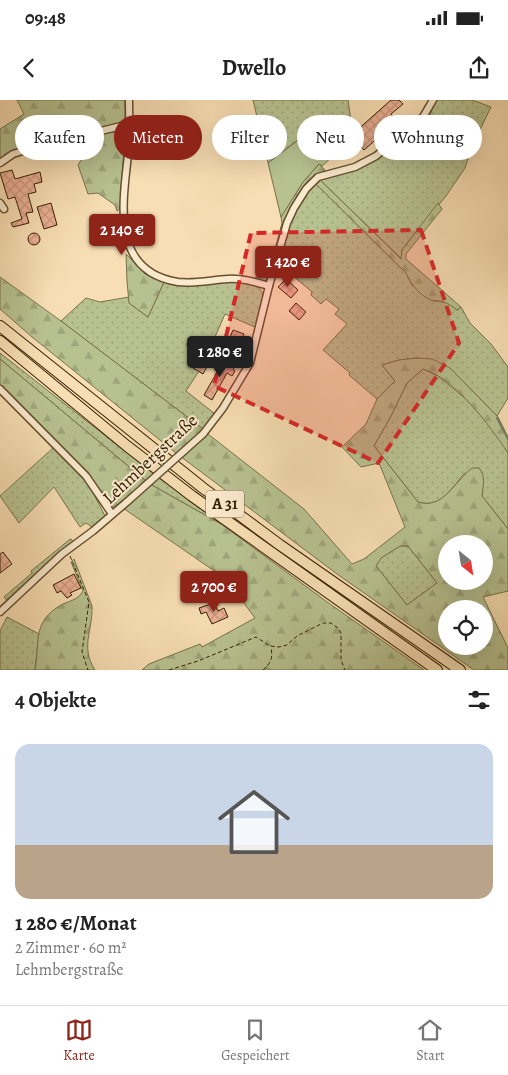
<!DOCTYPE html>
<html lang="de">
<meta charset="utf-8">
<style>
:root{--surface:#fff;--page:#f2f2f2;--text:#222;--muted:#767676;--line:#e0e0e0;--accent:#8f2418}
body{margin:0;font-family:Alegreya,serif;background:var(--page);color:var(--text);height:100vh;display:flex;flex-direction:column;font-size:19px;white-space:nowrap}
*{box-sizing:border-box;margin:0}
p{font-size:16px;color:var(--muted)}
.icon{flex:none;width:28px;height:28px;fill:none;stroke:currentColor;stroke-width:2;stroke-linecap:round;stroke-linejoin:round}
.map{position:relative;height:570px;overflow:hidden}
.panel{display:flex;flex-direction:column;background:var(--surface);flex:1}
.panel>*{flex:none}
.banner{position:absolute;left:15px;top:15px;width:479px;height:45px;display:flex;gap:10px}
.needle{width:32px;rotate:150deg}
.buttons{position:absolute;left:438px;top:435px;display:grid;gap:10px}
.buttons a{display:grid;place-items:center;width:55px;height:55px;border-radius:50%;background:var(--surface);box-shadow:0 5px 20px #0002;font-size:25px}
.price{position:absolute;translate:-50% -42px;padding:0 11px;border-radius:5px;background:var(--accent);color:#fff;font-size:16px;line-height:32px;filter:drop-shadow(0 1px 2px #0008)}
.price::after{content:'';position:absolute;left:50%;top:30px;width:15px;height:11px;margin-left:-8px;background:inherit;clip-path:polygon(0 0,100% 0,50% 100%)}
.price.current{background:#222;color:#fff}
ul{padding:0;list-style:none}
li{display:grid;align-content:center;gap:10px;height:265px;padding:0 15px}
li+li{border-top:1px solid var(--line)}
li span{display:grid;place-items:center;height:155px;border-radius:15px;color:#555}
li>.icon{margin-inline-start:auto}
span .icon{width:90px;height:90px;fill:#fffc;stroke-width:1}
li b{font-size:21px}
h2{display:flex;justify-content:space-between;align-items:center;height:60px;padding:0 15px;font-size:21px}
.pill{padding:0 18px;border-radius:22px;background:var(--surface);box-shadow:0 5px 20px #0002;font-size:18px;line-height:45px}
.pill.current{background:var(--accent);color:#fff}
.status{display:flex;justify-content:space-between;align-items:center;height:35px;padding:0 25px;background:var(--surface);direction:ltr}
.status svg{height:14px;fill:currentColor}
header{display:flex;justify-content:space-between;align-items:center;height:65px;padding:0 15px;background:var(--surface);font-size:22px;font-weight:700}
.dock{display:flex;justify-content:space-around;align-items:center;height:70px;border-top:1px solid var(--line);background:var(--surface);font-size:14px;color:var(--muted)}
.dock a{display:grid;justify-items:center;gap:2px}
.dock .current{color:var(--accent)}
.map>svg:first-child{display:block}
.grass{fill:url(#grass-dots);stroke:#78724a}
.forest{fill:url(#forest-firs);stroke:#78724a;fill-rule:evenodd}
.pitch{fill:#b8c291;stroke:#78724a}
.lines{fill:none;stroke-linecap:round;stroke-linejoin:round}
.stream{stroke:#747e6a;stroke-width:2}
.building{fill:url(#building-cross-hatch);stroke:#372102}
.minor-casing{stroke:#67502e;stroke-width:9}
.highway-casing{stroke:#372102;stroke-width:12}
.path{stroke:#372102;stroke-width:1;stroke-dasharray:4 2.5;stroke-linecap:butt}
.minor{stroke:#faeace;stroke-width:6}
.highway{stroke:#f8deb4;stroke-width:10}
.minor-bridge-casing{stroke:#67502e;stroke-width:9;stroke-linecap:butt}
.minor-bridge{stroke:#faeace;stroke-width:6}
.marked{fill:#d62828;fill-opacity:0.2;stroke:#d62828;stroke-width:4;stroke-dasharray:10 6;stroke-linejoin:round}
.labels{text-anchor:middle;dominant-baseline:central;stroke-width:4;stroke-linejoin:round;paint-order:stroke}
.shield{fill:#faeace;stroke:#725d3f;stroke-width:1}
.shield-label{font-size:16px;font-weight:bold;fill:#372102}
.street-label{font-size:18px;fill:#372102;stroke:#faeace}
</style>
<div class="status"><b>09:48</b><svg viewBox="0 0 49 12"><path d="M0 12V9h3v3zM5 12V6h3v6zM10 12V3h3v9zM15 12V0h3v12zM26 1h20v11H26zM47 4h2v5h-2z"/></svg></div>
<header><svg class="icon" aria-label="back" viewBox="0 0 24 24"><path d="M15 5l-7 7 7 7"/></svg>Dwello<svg class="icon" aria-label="share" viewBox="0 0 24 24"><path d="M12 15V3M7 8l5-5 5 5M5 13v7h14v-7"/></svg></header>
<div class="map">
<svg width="508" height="570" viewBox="0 0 508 570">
<defs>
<pattern id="grass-dots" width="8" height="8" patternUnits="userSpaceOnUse" patternTransform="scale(1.25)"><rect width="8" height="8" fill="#b8c291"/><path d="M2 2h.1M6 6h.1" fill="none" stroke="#9fa67b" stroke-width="1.8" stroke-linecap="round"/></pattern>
<pattern id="forest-firs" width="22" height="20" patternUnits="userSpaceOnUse" patternTransform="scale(1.25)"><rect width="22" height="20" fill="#b8c291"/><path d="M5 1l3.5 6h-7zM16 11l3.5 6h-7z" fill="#9fa67b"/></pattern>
<pattern id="building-cross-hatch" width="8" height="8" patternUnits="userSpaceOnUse" patternTransform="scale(1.25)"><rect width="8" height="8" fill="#ebb095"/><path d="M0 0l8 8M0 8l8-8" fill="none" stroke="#ca977f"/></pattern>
</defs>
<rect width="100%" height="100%" fill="#f8deb4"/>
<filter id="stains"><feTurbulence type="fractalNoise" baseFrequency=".004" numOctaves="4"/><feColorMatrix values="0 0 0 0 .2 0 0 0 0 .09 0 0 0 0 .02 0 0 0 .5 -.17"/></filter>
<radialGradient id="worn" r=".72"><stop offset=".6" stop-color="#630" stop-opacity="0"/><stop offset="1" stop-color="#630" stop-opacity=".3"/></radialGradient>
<g class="grass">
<path d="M253,0H348L352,28L338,41L321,22L268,63Z"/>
<path d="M436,0H472L491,7L472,46L465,68L446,96L407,143L402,150V159L319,79L345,73L371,63L430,15Z"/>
<path d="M315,83L406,173L412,185L434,201H441L448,203L457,210L461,207L470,223L491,244L508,267V298L497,316L450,268L417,258L399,260L382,265L395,281L377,299L349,275L350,273L323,250L347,224L335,214L339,209L326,199L321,204L311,195L312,192L292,175L296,170L281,157C288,128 294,105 315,83Z"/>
<path d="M235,181C273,185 263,197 257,228L225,214L211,246L191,236L186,245L201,254L193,268L199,271L186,291L215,314L203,329L61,221L86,198L100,202L129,197V203L148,217L164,182L189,184Z"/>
<path d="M0,253L154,374L146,381L0,259Z"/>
<path d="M423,269L438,276L466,299L495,332L508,353V429L482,396L483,377L465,373C451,388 441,409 418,402L374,346L391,316L407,283Z"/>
<path d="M53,348L85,377L105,416L92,427L86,423L80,427L54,387L19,423L0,396Z"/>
<path d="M158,377L221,424L150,384Z"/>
<path d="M69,440L71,439L74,443L7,501L4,497L32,473L31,471Z"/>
<path d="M400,446H408L437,483L407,505L376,466L381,458Z"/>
<path d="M7,517L39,534L35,570H0V531Z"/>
</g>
<g class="forest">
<path d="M17,0H125V20L122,23L0,61V29L24,14Z"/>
<path d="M122,28L125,31L120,109L117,111L115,105L98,93L88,94L78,65L95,38L101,32Z"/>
<path d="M319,64L325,70L302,91L266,184L251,179L268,175L282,123L281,117L303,82Z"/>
<path d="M319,79L401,159L402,150L438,103L442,109L406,154V159L461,207L457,210C453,207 448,203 443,202C439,200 435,201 431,200C419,195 411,184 406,173L315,83Z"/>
<path d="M126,154L145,174L164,182L148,217L129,203L127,181Z"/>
<path d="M0,177L61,221L203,329L205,335L208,334L304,409L352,464L364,459L405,427L379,363L361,367L342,347L366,324L377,299L395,281L382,265L399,260L417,258L432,259L450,268L498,317L508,337V353C490,326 455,278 423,269L407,283L391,316L374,346L418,402C443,410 454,382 472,368H479C486,376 483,386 482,396L508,429V491L483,497L508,548V570H474L337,474L176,353L32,237L0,209ZM446,444H484V481H446ZM400,446H408L437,483L407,505L376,466L381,458ZM446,509H484V546H446Z"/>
<path d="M0,259L146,381L126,400C120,399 118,407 111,407L0,286Z"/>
<path d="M150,384L221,424L330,504L424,570H142L149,564L200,544L202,547L255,518L226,479L123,408Z"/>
<path d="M74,459L92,506C93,530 80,547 95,570H35C40,541 32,522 61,505C69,501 78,500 83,491L71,462Z"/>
</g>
<path class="pitch" d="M322,22L343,47L322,66L319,64L303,82L281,117L268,63Z"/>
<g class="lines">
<path class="stream" d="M497,318L508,339"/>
</g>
<g class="building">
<path d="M391,0H399L403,4L391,14L397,21L364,50L352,36L356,33L355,32Z"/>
<path d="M12,70L15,79L40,72L42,82L34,84L36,92L28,94L33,112L26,113L29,123L13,127L11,123L22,119L15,97L8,99L0,73Z"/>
<path d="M51,103L57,125L44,129L37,107Z"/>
<circle cx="34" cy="139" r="6"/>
<path d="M286,179L298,190L291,198L278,187Z"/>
<path d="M296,203L306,212L299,220L289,211Z"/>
<path d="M233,230L244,234L238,247L228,242Z"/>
<path d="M201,254L211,259L203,274L193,268Z"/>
<path d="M225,258L236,264L233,270L235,271L232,276L227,273L212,300L204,295Z"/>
<path d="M3,452L12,464L0,473V454Z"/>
<path d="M74,474L81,488L70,493L72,495L67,498L61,491L57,493L53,485Z"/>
<path d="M214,503L218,511L224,508L228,517L212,524L206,512L201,514L199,508Z"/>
</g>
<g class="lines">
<g class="minor-casing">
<g id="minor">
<path d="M129,0C129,15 130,31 129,46C124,96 107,171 178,182C195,184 211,180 228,179C242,178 255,182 269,186"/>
<path d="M0,63L13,54L29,49L129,24"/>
<path d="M0,103L4,109"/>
<path d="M0,289L86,376L112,414"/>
<path d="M203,334L223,308L250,263L269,186L287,123L294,108L306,89L318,77L355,67L376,56L423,17L433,0"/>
<path d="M0,512L62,454L93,431L128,401"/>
</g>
</g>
<g class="highway-casing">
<g id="highway">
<path d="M0,226L203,388L280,445L460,570"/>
<path d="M0,241L127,346L192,396L437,570"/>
</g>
</g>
<g class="path">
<path d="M70,456L89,502L82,552L88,570"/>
<path d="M169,570L198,561L256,537L270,546L279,547L287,545L297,536L323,523H331L338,528L341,533V560L345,570"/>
<path d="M263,570C271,563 273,558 271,547"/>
</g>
<use href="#minor" class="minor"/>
<use href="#highway" class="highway"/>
<g class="minor-bridge-casing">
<path id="minor-bridge" d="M128,401L203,334"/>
</g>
<use href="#minor-bridge" class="minor-bridge"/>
</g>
<path class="marked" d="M421,130L459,243L378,363L214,286L251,133Z"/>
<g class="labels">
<rect class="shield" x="206" y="390.5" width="38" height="27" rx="4"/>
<g class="shield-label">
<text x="225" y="404">A 31</text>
</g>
<g class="street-label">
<text transform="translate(150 359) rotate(-43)">Lehmbergstraße</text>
</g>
</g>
<rect width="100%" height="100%" filter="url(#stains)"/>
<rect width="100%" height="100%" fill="url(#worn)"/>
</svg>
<div class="buttons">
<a><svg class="needle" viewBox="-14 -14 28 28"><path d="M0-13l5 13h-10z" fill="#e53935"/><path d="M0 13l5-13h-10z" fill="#767676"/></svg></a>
<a><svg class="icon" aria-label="locate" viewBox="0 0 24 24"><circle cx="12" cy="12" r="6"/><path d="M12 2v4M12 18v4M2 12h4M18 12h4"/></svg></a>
</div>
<b class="price" style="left:122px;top:156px">2 140 €</b>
<b class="price" style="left:288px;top:188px">1 420 €</b>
<b class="price current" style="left:220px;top:278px">1 280 €</b>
<b class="price" style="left:214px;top:513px">2 700 €</b>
<div class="banner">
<a class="pill">Kaufen</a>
<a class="pill current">Mieten</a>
<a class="pill">Filter</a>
<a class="pill">Neu</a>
<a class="pill">Wohnung</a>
</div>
</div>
<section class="panel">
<h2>4 Objekte<svg class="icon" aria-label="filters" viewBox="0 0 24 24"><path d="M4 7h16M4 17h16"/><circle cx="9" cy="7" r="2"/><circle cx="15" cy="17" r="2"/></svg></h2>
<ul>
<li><span style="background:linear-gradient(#c9d6e8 65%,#b9a48a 0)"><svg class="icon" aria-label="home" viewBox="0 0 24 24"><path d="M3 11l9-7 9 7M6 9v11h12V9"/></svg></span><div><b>1 280 €/Monat</b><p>2 Zimmer · 60 m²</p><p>Lehmbergstraße</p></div></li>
</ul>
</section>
<nav class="dock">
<a class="current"><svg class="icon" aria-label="map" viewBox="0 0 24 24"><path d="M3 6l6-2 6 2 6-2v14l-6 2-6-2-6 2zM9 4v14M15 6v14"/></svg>Karte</a>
<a><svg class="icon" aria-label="saved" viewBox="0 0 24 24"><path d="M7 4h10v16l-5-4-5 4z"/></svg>Gespeichert</a>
<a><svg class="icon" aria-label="home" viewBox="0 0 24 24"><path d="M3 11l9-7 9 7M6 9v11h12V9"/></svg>Start</a>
</nav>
